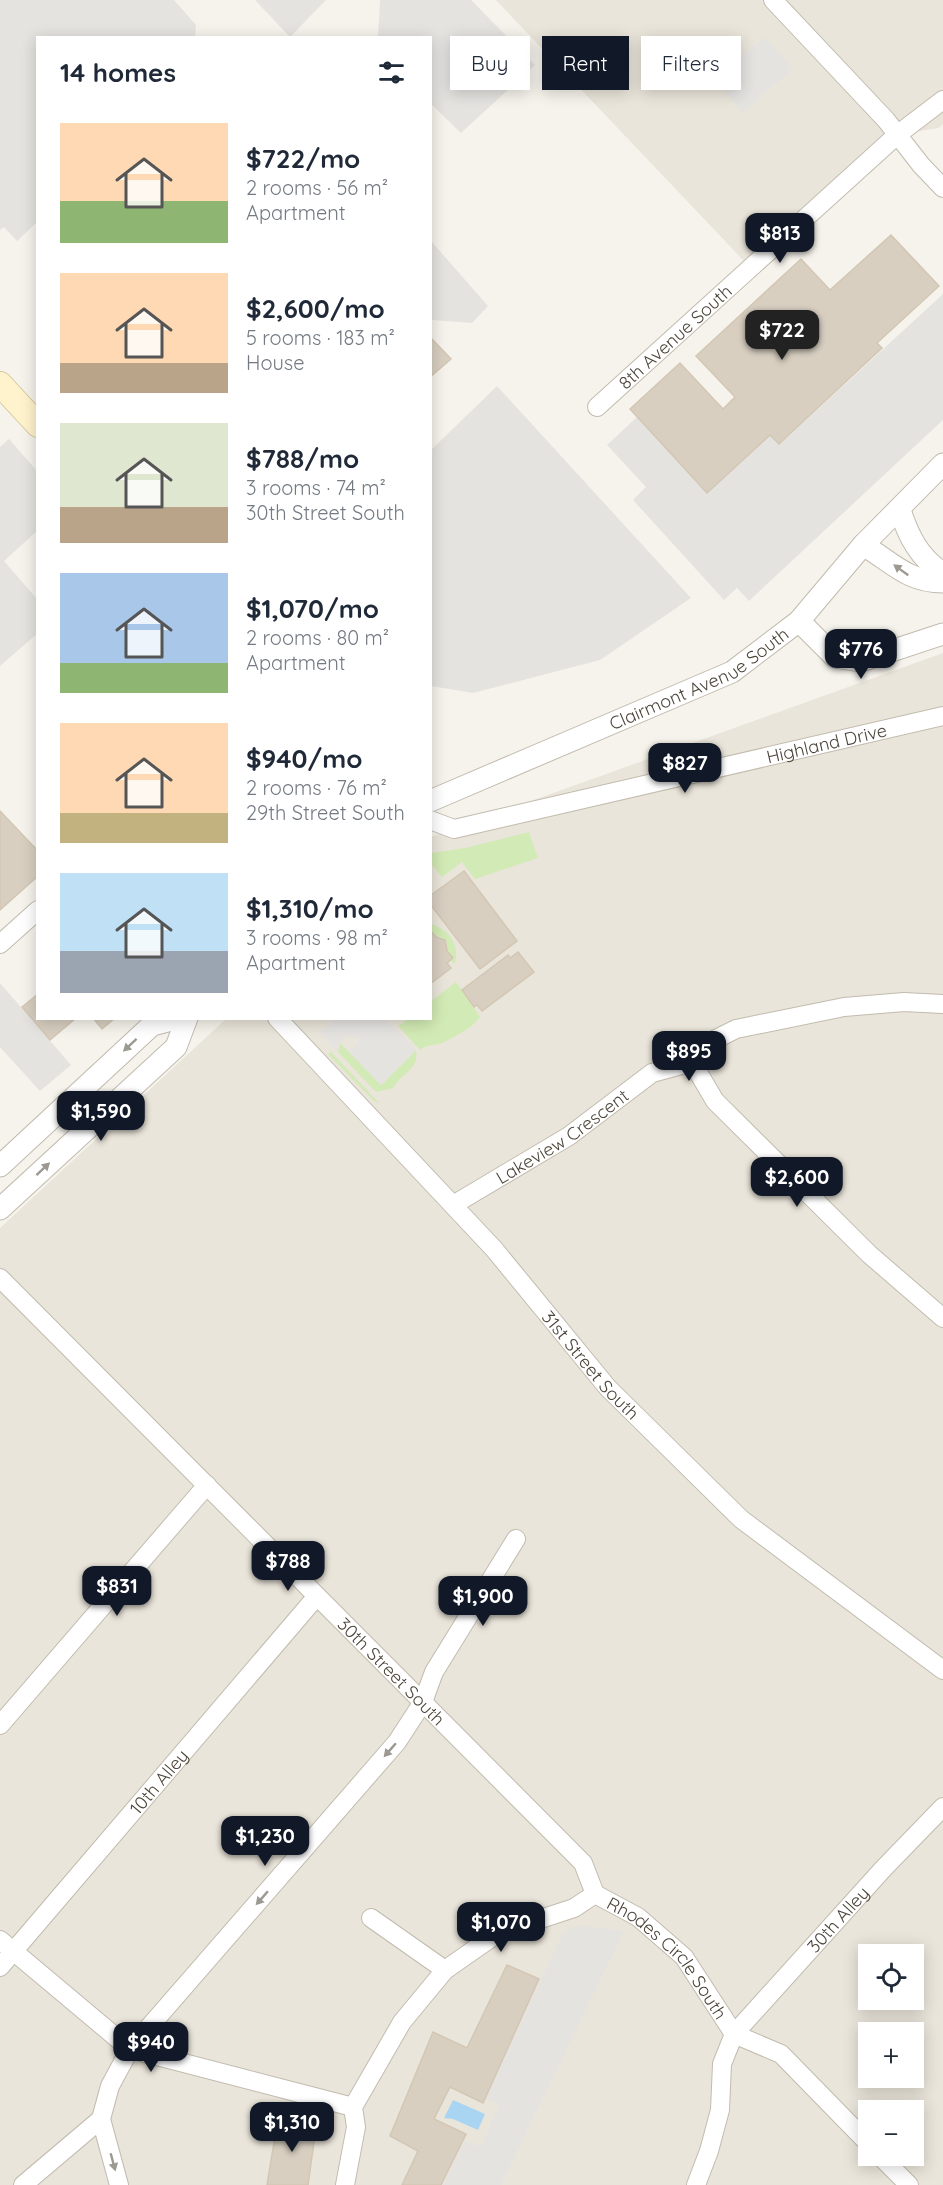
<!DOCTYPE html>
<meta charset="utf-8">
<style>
:root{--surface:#fff;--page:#f2f2f3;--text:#1f2937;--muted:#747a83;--accent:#111827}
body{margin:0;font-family:Quicksand,sans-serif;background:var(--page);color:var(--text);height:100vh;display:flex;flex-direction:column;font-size:22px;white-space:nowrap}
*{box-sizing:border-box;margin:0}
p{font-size:20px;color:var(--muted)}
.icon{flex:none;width:33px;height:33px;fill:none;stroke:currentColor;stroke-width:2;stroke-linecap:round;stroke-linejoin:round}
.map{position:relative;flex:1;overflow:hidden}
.panel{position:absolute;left:36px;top:36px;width:396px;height:984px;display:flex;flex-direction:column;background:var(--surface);border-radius:0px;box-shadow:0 3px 15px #0003}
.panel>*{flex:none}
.top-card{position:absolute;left:450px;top:36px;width:402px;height:54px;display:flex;gap:12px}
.buttons{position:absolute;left:858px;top:1944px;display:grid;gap:12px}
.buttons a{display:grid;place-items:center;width:66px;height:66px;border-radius:0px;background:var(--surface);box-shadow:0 3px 15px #0003;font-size:30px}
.price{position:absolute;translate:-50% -51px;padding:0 14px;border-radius:12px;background:var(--accent);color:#fff;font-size:20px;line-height:39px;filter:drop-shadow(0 2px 3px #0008)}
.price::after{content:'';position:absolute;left:50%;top:36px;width:18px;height:14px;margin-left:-9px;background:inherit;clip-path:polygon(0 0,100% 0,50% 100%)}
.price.active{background:#222;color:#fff}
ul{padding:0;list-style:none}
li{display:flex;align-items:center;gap:18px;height:150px;padding:0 24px}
li span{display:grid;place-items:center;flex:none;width:168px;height:120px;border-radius:0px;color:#555}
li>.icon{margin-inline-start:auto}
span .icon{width:72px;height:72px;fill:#fffc;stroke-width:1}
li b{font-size:26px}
h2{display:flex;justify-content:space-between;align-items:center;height:72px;padding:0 24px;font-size:26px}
.chip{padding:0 21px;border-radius:0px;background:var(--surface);box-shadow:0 3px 15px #0003;font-size:21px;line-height:54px}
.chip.active{background:var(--accent);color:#fff}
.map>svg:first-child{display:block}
.residential{fill:#eae5da;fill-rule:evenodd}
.green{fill:#d2eab5}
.parking{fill:#e5e3e0}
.water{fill:#a9d4f2}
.building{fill:#d8cfc1;stroke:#d3c7b4;stroke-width:1.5}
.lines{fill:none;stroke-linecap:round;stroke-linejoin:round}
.minor-casing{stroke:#c2bbae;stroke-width:20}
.tertiary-casing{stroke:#c2bbae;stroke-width:23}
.secondary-casing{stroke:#d6c79b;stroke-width:26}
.minor{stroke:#fff;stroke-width:18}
.tertiary{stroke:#fff;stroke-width:21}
.secondary{stroke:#fff3cd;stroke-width:24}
.oneway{fill:#9c9892}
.labels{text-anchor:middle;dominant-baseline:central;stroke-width:4.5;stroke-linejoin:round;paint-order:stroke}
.street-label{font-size:18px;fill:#4b4439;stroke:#fff}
</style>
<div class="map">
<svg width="943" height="2185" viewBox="0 0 943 2185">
<rect width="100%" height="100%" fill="#f6f3ec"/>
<g class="residential">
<path d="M496,0H943V124L939,128L880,137L745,262Z"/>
<path d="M943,653V2185H0V1228L226,1019L430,1018L431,837ZM868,1954H914V2000H868ZM868,2032H914V2078H868ZM868,2110H914V2156H868Z"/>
</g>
<g class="green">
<path d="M529,832L538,858L475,879L462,862L442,877L431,864V853L465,848Z"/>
<path d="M431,924C449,929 460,945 455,964L450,960L452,958L447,951V943L442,937H436L431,930Z"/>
<path d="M456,982L480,1017C471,1029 456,1036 442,1043C433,1046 428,1044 420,1050L398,1026L408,1019L430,1018L431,1001Z"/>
<path d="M340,1043L381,1085L416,1050C420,1070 400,1074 393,1088L376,1092L338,1052Z"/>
<path d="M331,1052L379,1103L374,1101L328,1054Z"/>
</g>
<g class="parking">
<path d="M0,0H174L196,25L195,37L38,38L37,222L17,241L4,227L0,230Z"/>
<path d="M255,0H326L290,37Z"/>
<path d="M380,0H471L535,65L461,133L431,104L430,38L378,37Z"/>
<path d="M765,37L793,69L742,113L715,79Z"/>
<path d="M431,241L488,306L472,323L431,320Z"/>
<path d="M943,294V420L749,601L737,588L724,600L633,500L646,487L607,445L637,417L707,492L770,435L780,444Z"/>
<path d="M497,386L691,598L600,660L473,693L431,686V450Z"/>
<path d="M9,439L37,471V531L4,561L37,599L38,633L0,666V447Z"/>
<path d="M0,983L71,1065L40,1091L0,1047Z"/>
<path d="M334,1019H386L416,1050L381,1085L349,1052L358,1044L357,1038L346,1037L338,1044V1052L319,1031L327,1028Z"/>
<path d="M581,1926L624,1931L501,2185H443L464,2141L481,2147L499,2105L485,2099L564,1931Z"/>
</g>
<path class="water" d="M453,2100L485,2114L478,2130L453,2119L444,2118Z"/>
<g class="building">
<path d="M891,235L939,286L877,343L882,348L779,444L770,435L707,493L630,409L680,363L723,409L735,397L696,356L801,259L830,290Z"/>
<path d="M430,337L451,359L430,377Z"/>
<path d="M0,811L38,851V876L0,910Z"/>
<path d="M464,871L517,941L480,969L430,904V896Z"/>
<path d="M430,930L436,937L445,940L447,951L453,958L447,963L451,968L430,984Z"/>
<path d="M518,952L534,972L482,1011L477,1005L474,1007L462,990L508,955L510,958Z"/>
<path d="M38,994V1018H76L50,1040L22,1007Z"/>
<path d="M93,1018H115L102,1029Z"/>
<path d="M507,1965L539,1979L483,2103L450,2087L434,2119L466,2134L441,2185H402L418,2151L390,2136L433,2032L467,2048Z"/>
<path d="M278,2118L304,2125L305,2119L317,2121L308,2185H267Z"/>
</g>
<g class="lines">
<g class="minor-casing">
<g id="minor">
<path d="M773,0L886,120L921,165L943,188"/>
<path id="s1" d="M597,407L897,135L943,100"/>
<path id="s2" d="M430,820L454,829L943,716"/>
<path d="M0,944L38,910"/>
<path id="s3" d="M277,1018L494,1249L608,1388L741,1519L943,1670"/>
<path d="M692,1062L715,1101L869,1254L943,1318"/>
<path id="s4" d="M453,1205L569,1136L652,1073L692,1062L710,1042L736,1029L844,1007L904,1002L943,1004"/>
<path id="s5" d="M0,1278L583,1863L595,1894"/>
<path d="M0,1725L207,1485"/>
<path d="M371,1918L445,1970"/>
<path d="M0,1940L130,2049L353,2107"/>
<path id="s6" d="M0,1967L317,1596"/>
<path d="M734,2034L781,2054L868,2143"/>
<path d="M880,2156L909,2185"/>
<path d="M23,2185L101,2119"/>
<path d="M119,2185L101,2119L110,2086L130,2049L397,1742L423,1702L434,1672L516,1539"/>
<path id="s7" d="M345,2185L356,2127L353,2107L402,2022L445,1970L498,1933L574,1908L595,1894L638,1917L684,1957L734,2034"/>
<path id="s8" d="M696,2185L709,2151L720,2110L722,2064L734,2034L883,1869L943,1807"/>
</g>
</g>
<g class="tertiary-casing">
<g id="tertiary">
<path d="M900,510C908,535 919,558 943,573"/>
<path d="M863,545C892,562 907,582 943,582"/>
<path d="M799,621L835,657L861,661L943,634"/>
<path id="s9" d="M430,801L732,672L799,621L863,545L943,464"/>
<path d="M0,1166L152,1025L179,1018"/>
<path d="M0,1209L176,1047L187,1018"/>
</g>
</g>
<g class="secondary-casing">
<path id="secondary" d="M0,384L38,425"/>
</g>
<use href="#minor" class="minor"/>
<use href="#tertiary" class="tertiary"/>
<use href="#secondary" class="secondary"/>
</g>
<defs><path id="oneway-solid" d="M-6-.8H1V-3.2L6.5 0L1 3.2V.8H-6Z" transform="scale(1.5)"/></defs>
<g class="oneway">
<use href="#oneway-solid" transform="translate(901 570) rotate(-144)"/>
<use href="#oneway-solid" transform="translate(130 1045) rotate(137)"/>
<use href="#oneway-solid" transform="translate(43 1169) rotate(-43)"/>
<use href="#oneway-solid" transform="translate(390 1750) rotate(131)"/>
<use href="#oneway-solid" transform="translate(262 1898) rotate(131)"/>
<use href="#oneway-solid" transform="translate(113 2162) rotate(75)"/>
</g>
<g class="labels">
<g class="street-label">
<text stroke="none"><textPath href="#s1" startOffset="105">8th Avenue South</textPath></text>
<text stroke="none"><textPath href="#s9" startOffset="296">Clairmont Avenue South</textPath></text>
<text stroke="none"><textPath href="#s2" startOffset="408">Highland Drive</textPath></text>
<text stroke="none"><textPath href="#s4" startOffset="129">Lakeview Crescent</textPath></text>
<text stroke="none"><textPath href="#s3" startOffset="468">31st Street South</textPath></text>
<text stroke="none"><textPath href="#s5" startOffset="555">30th Street South</textPath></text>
<text stroke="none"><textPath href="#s6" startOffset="244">10th Alley</textPath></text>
<text stroke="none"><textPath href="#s8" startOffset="312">30th Alley</textPath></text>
<text stroke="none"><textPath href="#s7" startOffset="513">Rhodes Circle South</textPath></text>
</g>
</g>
</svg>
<div class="buttons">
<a><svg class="icon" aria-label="locate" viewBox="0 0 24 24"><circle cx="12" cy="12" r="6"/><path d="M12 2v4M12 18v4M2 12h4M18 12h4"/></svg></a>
<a>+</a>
<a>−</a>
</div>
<b class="price" style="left:780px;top:264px">$813</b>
<b class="price active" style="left:782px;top:361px">$722</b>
<b class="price" style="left:861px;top:680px">$776</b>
<b class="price" style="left:685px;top:794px">$827</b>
<b class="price" style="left:689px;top:1082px">$895</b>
<b class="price" style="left:101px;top:1142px">$1,590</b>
<b class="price" style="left:797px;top:1208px">$2,600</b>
<b class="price" style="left:288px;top:1592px">$788</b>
<b class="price" style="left:117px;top:1617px">$831</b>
<b class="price" style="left:483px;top:1627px">$1,900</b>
<b class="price" style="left:265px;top:1867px">$1,230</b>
<b class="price" style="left:501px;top:1953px">$1,070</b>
<b class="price" style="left:151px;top:2073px">$940</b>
<b class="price" style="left:292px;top:2153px">$1,310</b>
<div class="top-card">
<a class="chip">Buy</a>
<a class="chip active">Rent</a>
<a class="chip">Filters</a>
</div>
<section class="panel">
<h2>14 homes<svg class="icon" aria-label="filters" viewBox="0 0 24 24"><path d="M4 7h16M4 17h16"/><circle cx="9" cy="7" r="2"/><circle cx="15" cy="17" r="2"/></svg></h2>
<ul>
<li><span style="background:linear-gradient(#ffd9b3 65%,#8fb573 0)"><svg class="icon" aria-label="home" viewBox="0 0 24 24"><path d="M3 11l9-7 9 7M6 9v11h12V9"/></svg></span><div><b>$722/mo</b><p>2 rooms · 56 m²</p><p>Apartment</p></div></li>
<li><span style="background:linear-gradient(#ffd9b3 75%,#b9a48a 0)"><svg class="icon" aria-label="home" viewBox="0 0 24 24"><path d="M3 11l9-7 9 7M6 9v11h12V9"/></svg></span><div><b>$2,600/mo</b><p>5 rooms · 183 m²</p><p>House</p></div></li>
<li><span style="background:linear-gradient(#dfe7d0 70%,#b9a48a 0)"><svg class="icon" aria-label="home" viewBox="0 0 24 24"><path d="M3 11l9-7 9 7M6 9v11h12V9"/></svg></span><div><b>$788/mo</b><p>3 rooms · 74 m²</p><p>30th Street South</p></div></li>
<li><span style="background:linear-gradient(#a9c7e8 75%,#8fb573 0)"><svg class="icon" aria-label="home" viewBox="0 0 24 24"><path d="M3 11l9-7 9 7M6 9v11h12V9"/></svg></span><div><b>$1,070/mo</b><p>2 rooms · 80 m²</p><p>Apartment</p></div></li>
<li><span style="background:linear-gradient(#ffd9b3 75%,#c2b280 0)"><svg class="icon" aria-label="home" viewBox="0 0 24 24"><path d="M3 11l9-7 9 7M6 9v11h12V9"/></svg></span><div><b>$940/mo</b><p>2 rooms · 76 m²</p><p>29th Street South</p></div></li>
<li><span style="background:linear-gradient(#bfe0f5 65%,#9aa5b1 0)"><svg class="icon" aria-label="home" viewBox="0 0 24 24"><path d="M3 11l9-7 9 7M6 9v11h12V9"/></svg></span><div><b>$1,310/mo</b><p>3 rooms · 98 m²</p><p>Apartment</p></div></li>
</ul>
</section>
</div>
